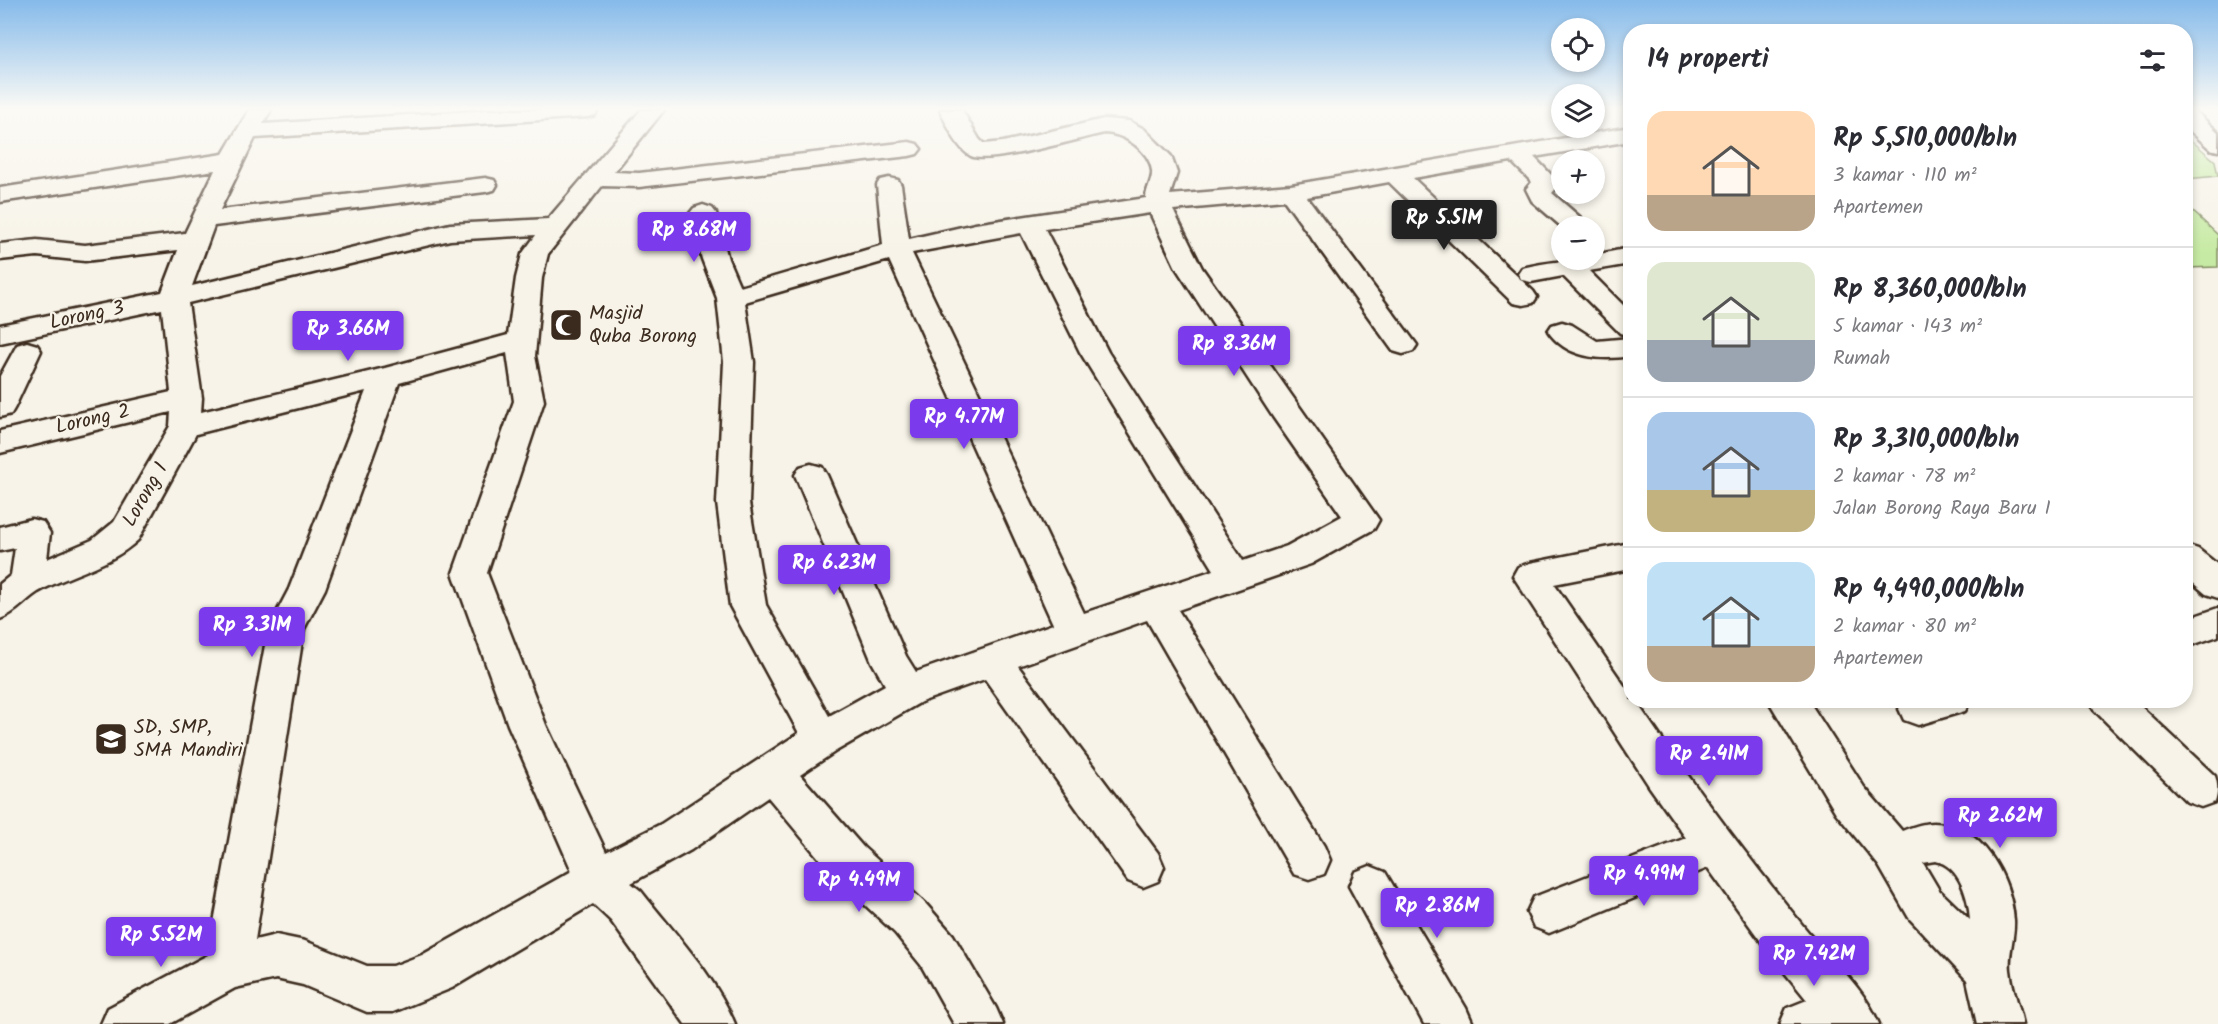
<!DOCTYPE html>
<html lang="id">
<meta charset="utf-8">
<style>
:root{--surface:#fff;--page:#f7f7f7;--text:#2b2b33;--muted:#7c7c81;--line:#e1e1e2;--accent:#7c3aed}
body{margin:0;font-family:Kalam,sans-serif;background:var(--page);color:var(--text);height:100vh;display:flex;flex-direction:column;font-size:22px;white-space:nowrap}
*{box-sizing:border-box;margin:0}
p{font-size:20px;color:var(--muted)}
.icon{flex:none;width:33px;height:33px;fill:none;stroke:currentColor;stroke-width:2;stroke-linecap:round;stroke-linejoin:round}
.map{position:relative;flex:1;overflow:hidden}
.side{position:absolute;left:1623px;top:24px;width:570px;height:684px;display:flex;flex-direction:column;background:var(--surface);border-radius:24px;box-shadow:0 3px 9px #0003}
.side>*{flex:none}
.fabs{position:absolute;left:1551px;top:18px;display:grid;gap:12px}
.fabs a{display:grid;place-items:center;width:54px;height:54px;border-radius:50%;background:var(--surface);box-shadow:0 3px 9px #0003;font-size:30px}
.price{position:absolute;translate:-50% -51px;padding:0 14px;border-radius:6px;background:var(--accent);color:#fff;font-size:20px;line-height:39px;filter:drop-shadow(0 2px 3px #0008)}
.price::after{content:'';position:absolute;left:50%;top:36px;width:18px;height:14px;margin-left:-9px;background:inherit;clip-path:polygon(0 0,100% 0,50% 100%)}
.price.selected{background:#222;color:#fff}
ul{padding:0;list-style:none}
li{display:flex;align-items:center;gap:18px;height:150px;padding:0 24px}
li+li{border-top:2px solid var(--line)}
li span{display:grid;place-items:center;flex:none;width:168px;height:120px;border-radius:18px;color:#555}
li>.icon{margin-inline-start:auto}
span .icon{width:72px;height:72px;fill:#fffc;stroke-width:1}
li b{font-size:26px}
h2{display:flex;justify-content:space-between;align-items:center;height:72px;padding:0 24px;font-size:26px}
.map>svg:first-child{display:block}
.green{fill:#c6eaa3;stroke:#808a60;stroke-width:1.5}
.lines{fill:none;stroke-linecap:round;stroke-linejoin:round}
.minor-casing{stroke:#3b2a1e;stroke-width:5}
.minor{fill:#f7f3e8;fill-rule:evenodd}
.labels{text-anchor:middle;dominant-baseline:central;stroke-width:4.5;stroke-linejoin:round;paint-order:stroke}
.poi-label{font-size:20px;fill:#3b2a1e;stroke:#f7f3e8;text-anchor:start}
.street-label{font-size:20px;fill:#3b2a1e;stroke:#f7f3e8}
</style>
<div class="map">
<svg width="2218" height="1024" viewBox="0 0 2218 1024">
<rect width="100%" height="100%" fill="#f7f3e8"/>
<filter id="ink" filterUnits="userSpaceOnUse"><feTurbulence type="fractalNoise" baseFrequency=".0167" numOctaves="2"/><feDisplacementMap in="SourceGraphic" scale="12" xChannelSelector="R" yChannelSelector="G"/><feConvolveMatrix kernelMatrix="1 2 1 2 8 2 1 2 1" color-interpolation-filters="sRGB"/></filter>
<g filter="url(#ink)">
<g class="green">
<path d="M2186,136L2215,161L2218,176L2186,179Z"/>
<path d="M2186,205L2218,235V267L2186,268Z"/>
</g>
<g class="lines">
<g class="minor-casing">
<g id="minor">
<path d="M249,110H271L263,124L489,110H598L595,115L587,117L255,138L220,210L485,178L494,180L497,185L494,190L485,192L214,226L192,286L450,224L548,219L641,110H664L614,172L639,173L909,142L917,144L921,149L917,154L909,156L639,187L602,186L548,254L542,278L535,356L544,401L487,573L546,725L606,852L661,824L799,733L730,606L717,503L724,362L717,298L702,259L690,213L694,208L703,205L712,208L716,213L728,259L740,287L883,245L877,185L880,180L889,178L898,180L901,185L909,239L975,224L1146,198C1146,189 1153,180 1152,171C1150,150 1123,133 1104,133C1081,138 988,165 971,156C957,149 946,123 940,110H962L979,139L984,144L1003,142L1104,119L1129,121L1144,129L1171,156L1177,173L1170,195L1291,185L1630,127V141L1534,157L1560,184L1552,193L1582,219L1586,224L1584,226L1562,227L1532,201L1526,189L1532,182L1511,161L1413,178L1533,291L1537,297L1533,303L1523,305L1513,303L1389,182L1307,197L1417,345L1413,351L1403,354L1393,351L1284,200L1173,210L1202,268L1379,520L1374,529L1311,564L1178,610L1324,846L1330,860L1324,874L1309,879L1294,874L1147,620L1018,666L1158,853L1164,867L1158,881L1143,887L1128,881L985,679L921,702L836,751L800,775L863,847L925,903L953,935L996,1008L1003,1024H954L921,965L895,933L833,875L768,797L691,850L631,883L641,891C674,933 715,975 735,1024H685L611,921L593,904L452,988L393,1012H367L303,985L276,979L235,988L170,1024H101L108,1008L208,955L268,629L289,589L366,391L196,434L138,540C109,567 72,573 38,592C24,601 16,613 0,619V584L11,575L15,548L0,551V527L31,519L43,522L50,533L47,559L92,540L114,522L170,426L171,412L0,453V431L171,392L162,309L0,343V325L162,292L178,250L85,261L37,256L0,260V244L37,240L85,245L185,233L215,170L0,202V188L223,154ZM1150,213L1176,268L1273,417L1342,516L1287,546L1243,561L1108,352L1045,229ZM1021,233L1080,352L1214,570L1084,613L912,253ZM536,235L522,254L516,278L508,335L385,368L201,412L202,398L188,303L450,240ZM889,260L1053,624L916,672L906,656L827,475L822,467L811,464L800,467L795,475L872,662L885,685L829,716L766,605L749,503L754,362L745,302ZM507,353L514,401L453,573L508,725L572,871L422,955L393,966H367L305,941L276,935L255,940L304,629L325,589L399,383Z"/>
<path d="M2186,110H2194L2218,132V151L2210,149L2186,127Z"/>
<path d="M1630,248V264L1589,271L1630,312V336L1620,333L1563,276L1531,282L1522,280L1518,274L1522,268C1546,262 1569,260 1594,260V255Z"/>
<path d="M1562,322L1572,325L1597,341L1630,338V356C1601,361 1566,358 1548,331L1552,325Z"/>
<path d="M27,342L37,345L41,351L15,407L11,414L0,417V376L17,345Z"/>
<path d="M1630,543V569L1554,584L1630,694V700H1635C1688,778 1745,854 1804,927C1829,958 1864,987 1879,1024H1780L1787,1008L1807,1000L1773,958L1708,868L1549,933L1534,927L1527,912L1534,897L1686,838L1649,786L1513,576L1518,567L1530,563Z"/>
<path d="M2186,545L2198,549L2218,565V598L2206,594L2186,577Z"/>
<path d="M2218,608V636L2186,647V619Z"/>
<path d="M1768,700H1808L1864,787L1902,831C1912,827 1923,823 1933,823C1982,823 2011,877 2014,920C2015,937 2008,954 2010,970C2012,988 2019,1006 2023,1024H1977L1967,980L1909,918L1879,866L1836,813ZM1935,861C1960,865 1969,899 1970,920L1939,890L1923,863Z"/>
<path d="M1903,700H1971L1965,711L1918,725L1904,720L1899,709Z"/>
<path d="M2089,700H2134L2215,776C2218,785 2218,793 2215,802L2201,807L2187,802L2095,711Z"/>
<path d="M1370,866L1385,872L1466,1008L1473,1024H1424L1349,886L1355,872Z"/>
</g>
</g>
<use href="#minor" class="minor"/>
</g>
</g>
<linearGradient id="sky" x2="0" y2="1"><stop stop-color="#85baea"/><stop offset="0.43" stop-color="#fbfaf5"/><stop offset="1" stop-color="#fbfaf5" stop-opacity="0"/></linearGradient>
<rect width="2218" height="253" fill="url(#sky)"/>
<defs>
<g id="mosque-square" transform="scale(1.725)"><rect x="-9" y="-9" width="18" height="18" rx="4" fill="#3b2a1e" stroke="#f7f3e8"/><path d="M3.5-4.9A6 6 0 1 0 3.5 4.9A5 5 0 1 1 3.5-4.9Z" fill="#fff"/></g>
<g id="school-square" transform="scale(1.725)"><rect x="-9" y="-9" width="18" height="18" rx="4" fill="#3b2a1e" stroke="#f7f3e8"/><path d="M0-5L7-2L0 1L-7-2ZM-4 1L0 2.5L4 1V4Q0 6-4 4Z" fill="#fff"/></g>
</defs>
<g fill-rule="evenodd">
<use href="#mosque-square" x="566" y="325"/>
<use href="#school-square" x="111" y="739"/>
</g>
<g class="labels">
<g class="poi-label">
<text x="589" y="314">Masjid<tspan x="589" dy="23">Quba Borong</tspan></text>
<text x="134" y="728">SD, SMP,<tspan x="134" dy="23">SMA Mandiri</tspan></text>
</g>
<g class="street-label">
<text transform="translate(87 316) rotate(-12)">Lorong 3</text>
<text transform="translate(93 420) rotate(-13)">Lorong 2</text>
<text transform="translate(146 495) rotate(-60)">Lorong 1</text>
</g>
</g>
</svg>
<div class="fabs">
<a><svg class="icon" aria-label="locate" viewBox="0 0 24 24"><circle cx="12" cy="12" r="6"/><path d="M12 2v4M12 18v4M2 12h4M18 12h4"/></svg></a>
<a><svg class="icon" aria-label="layers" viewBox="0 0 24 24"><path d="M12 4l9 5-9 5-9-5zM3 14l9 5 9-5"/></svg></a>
<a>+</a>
<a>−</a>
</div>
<b class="price selected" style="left:1444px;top:251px">Rp 5.51M</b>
<b class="price" style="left:694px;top:263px">Rp 8.68M</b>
<b class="price" style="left:348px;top:362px">Rp 3.66M</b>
<b class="price" style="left:1234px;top:377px">Rp 8.36M</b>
<b class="price" style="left:964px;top:450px">Rp 4.77M</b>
<b class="price" style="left:834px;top:596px">Rp 6.23M</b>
<b class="price" style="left:252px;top:658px">Rp 3.31M</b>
<b class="price" style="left:1709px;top:787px">Rp 2.41M</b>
<b class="price" style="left:2000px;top:849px">Rp 2.62M</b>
<b class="price" style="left:1644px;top:907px">Rp 4.99M</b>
<b class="price" style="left:859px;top:913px">Rp 4.49M</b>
<b class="price" style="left:1437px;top:939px">Rp 2.86M</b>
<b class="price" style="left:161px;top:968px">Rp 5.52M</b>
<b class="price" style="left:1814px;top:987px">Rp 7.42M</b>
<section class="side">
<h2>14 properti<svg class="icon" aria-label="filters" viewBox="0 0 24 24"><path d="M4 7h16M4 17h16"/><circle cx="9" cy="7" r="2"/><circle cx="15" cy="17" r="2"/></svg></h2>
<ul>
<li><span style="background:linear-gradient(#ffd9b3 70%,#b9a48a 0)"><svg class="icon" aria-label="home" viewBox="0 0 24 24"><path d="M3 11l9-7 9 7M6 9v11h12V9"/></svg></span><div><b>Rp 5,510,000/bln</b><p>3 kamar · 110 m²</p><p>Apartemen</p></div></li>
<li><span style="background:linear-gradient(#dfe7d0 65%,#9aa5b1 0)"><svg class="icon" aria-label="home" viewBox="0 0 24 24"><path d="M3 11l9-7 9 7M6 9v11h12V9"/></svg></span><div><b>Rp 8,360,000/bln</b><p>5 kamar · 143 m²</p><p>Rumah</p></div></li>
<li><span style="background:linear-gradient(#a9c7e8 65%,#c2b280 0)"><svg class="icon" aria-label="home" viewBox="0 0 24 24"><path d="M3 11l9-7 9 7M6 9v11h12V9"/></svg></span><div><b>Rp 3,310,000/bln</b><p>2 kamar · 78 m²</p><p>Jalan Borong Raya Baru I</p></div></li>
<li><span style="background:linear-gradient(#bfe0f5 70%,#b9a48a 0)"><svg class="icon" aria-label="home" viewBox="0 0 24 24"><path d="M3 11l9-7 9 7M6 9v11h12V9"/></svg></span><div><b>Rp 4,490,000/bln</b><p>2 kamar · 80 m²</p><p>Apartemen</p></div></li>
</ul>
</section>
</div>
